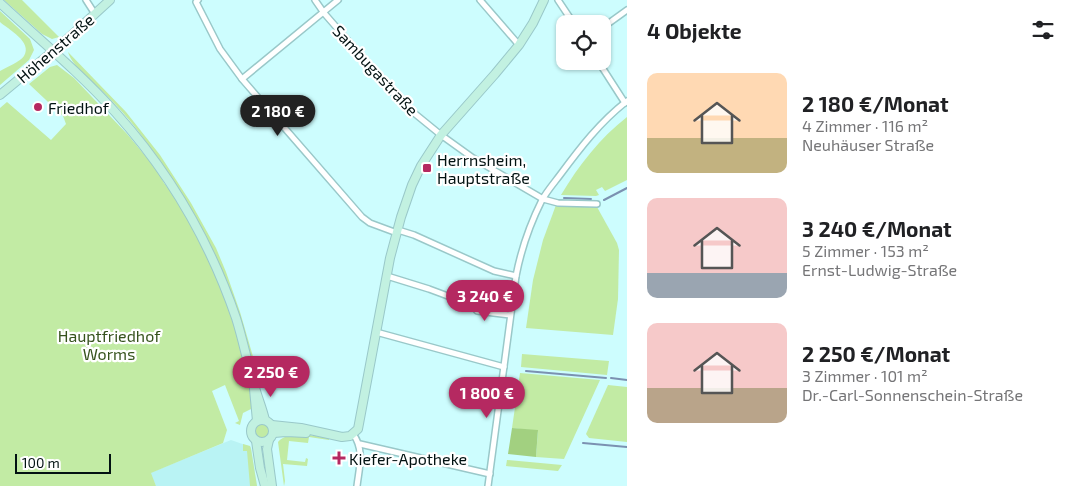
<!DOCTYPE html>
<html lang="de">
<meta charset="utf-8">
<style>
:root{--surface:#fff;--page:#f6f6f6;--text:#202124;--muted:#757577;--accent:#b52961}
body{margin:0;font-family:"Exo 2",sans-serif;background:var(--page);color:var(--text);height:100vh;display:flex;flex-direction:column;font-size:19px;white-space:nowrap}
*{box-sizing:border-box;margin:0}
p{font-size:16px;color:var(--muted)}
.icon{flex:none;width:28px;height:28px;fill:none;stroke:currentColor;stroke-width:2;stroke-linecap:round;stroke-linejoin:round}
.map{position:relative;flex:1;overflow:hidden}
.sheet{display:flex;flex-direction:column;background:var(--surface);width:450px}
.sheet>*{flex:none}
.buttons{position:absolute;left:556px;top:15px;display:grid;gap:10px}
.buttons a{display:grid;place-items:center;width:55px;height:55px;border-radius:10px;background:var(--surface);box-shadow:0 1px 4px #0004;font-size:25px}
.scale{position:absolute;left:15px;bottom:12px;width:96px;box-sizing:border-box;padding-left:5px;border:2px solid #021212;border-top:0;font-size:14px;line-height:18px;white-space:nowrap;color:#021212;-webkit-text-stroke:4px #fff;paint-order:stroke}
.price{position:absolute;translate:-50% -42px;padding:0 11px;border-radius:18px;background:var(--accent);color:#fff;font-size:16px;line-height:32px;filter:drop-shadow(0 1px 2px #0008)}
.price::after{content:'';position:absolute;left:50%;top:30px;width:15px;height:11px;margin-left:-8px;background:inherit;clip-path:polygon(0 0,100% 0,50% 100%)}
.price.selected{background:#222;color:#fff}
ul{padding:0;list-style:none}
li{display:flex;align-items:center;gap:15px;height:125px;padding:0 20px}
li span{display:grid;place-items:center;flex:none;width:140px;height:100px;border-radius:10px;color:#555}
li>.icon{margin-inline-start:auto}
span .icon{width:60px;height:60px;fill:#fffc;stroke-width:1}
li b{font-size:21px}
h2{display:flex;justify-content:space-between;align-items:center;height:60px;padding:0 20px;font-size:21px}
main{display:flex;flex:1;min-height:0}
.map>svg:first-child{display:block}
.built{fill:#b9f3f4}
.green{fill:#c2eba4}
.forest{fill:#a2d080}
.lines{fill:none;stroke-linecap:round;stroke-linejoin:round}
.stream{stroke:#7b91b1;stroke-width:2}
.street-casing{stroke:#99c8c9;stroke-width:8}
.secondary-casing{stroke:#99c8c9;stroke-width:10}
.street{stroke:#fff;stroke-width:5}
.secondary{stroke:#c2f1e1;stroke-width:8}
.poi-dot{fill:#b52961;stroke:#fff;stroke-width:2}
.labels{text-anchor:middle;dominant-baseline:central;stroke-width:4.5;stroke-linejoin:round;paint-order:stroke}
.street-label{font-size:16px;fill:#021212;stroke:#fff}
.poi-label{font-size:16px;fill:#021212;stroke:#fff;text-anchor:start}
.park-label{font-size:16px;fill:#36531d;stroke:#fff}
</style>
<main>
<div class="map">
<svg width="627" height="486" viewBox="0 0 627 486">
<rect width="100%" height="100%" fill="#cdfdfe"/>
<path class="built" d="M231,440L251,447L257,486H156L150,473Z"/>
<g class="green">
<path d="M4,0H22L59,37L52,39L42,34Z"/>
<path d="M0,11L30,39L34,50L29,60L0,85V71C7,67 20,62 24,56C33,42 8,29 0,22Z"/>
<path d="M68,52L126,112L160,155L191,203L216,248L226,272L240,312L254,360H252C228,272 192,204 138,131C129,119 119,108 108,97C97,85 72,67 68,52Z"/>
<path d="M57,65L74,78L128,135L157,170L164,183L179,202L209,259L231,313L247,369L253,408L243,413L240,425L235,423L239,421L225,385L212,391L227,430L223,443L151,473L156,486H0V108L7,102L51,140L66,124L63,116L29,84L50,67Z"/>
<path d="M627,117V180L605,191L602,187L596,190L599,195L596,196L561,195C579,165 600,138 627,117Z"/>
<path d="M556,205H592L597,207L617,243L619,250L618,299L613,335L526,328L533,280L543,240Z"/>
<path d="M522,354L609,361L607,375L521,367Z"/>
<path d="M520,373L600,380L564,459L536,457L538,431L512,428Z"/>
<path d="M608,385L627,387V442L589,438L586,434Z"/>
<circle cx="263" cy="431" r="8"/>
<path d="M309,435L329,438V440L309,437L308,443L289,441L287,460L305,462L306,458L308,459L307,466L283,464L285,481L284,486L278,442C286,433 298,435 309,435Z"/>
<path d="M243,444L250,446L251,449L257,486H250L247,451H243Z"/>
<path d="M507,460L562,465L558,471L506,466Z"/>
</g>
<path class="forest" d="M512,428L538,430L536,457L508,454Z"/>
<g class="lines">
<g class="stream">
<path d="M564,198L591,199"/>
<path d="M604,200L627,188"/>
<path d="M526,371L606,378"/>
<path d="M611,378L627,380"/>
<path d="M583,443L627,447"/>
</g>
<g class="street-casing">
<g id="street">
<path d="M86,0L95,14"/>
<path d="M198,0L196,2L220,49L242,79L362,217L370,223L397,233"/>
<path d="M315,0L324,13L403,104L441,135L473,158L543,199L558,203L597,204"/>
<path d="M480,0L519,45"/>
<path d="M558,0L574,24"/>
<path d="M602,28L627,10"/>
<path d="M598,61L625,103"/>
<path d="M242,79L338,0"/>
<path d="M398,230L414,235L494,271L516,276"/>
<path d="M387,276L429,289L472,305L477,311L510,315"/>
<path d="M376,332L504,367"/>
<path d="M353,434C365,450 359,468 357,486"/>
<path d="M360,444L490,474"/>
<path d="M488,486L516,276C521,250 530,224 542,200C547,191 554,183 560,175C580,148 600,122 627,101"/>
</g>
</g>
<g class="secondary-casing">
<g id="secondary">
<path d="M0,3C39,39 80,73 116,113C169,172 210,242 236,318C243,340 247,362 254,384C257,396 262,407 265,420"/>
<path d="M0,95L64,42L110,0"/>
<path d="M254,389L257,421"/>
<circle cx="262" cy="431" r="11"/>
<path d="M272,425L301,428L342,437L350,436L358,429L390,258L401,217L412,185L421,166L441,135L495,74L519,45L533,23L544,0"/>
<path d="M274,433L286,432L306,433"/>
<path d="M269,440L267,449L272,486"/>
<path d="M256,441L260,468L265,486"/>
</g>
</g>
<use href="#street" class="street"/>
<use href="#secondary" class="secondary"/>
</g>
<g class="poi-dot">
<circle cx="38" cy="107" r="5"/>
<rect x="422" y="163" width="10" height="10" rx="2.5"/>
<path d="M336.5 450.5h5v5h5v5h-5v5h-5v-5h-5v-5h5z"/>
</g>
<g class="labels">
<g class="street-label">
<text transform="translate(55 48) rotate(-41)">Höhenstraße</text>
<text transform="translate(376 70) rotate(47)">Sambugastraße</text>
</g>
<g class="poi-label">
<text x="48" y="107">Friedhof</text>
<text x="437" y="159">Herrnsheim,<tspan x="437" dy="18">Hauptstraße</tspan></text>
<text x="349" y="458">Kiefer-Apotheke</text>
</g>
<g class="park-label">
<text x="109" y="335">Hauptfriedhof<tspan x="109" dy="18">Worms</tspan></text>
</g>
</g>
</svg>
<div class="buttons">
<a><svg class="icon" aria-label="locate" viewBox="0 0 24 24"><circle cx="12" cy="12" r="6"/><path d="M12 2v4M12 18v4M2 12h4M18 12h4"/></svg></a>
</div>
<div class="scale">100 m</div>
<b class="price selected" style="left:278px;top:137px">2 180 €</b>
<b class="price" style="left:485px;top:322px">3 240 €</b>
<b class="price" style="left:271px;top:398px">2 250 €</b>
<b class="price" style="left:487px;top:419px">1 800 €</b>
</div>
<section class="sheet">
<h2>4 Objekte<svg class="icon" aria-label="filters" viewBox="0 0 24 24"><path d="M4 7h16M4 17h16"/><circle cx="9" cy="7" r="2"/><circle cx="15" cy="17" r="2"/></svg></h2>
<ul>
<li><span style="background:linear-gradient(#ffd9b3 65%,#c2b280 0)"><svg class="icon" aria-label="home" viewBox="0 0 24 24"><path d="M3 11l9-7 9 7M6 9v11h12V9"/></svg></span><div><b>2 180 €/Monat</b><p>4 Zimmer · 116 m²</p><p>Neuhäuser Straße</p></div></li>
<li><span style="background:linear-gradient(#f6c9c9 75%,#9aa5b1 0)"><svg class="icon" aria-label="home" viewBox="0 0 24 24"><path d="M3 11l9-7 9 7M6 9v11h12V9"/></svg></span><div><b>3 240 €/Monat</b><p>5 Zimmer · 153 m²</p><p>Ernst-Ludwig-Straße</p></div></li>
<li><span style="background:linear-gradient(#f6c9c9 65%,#b9a48a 0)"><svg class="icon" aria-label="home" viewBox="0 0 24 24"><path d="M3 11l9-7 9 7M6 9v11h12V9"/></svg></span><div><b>2 250 €/Monat</b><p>3 Zimmer · 101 m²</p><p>Dr.-Carl-Sonnenschein-Straße</p></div></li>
</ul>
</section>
</main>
